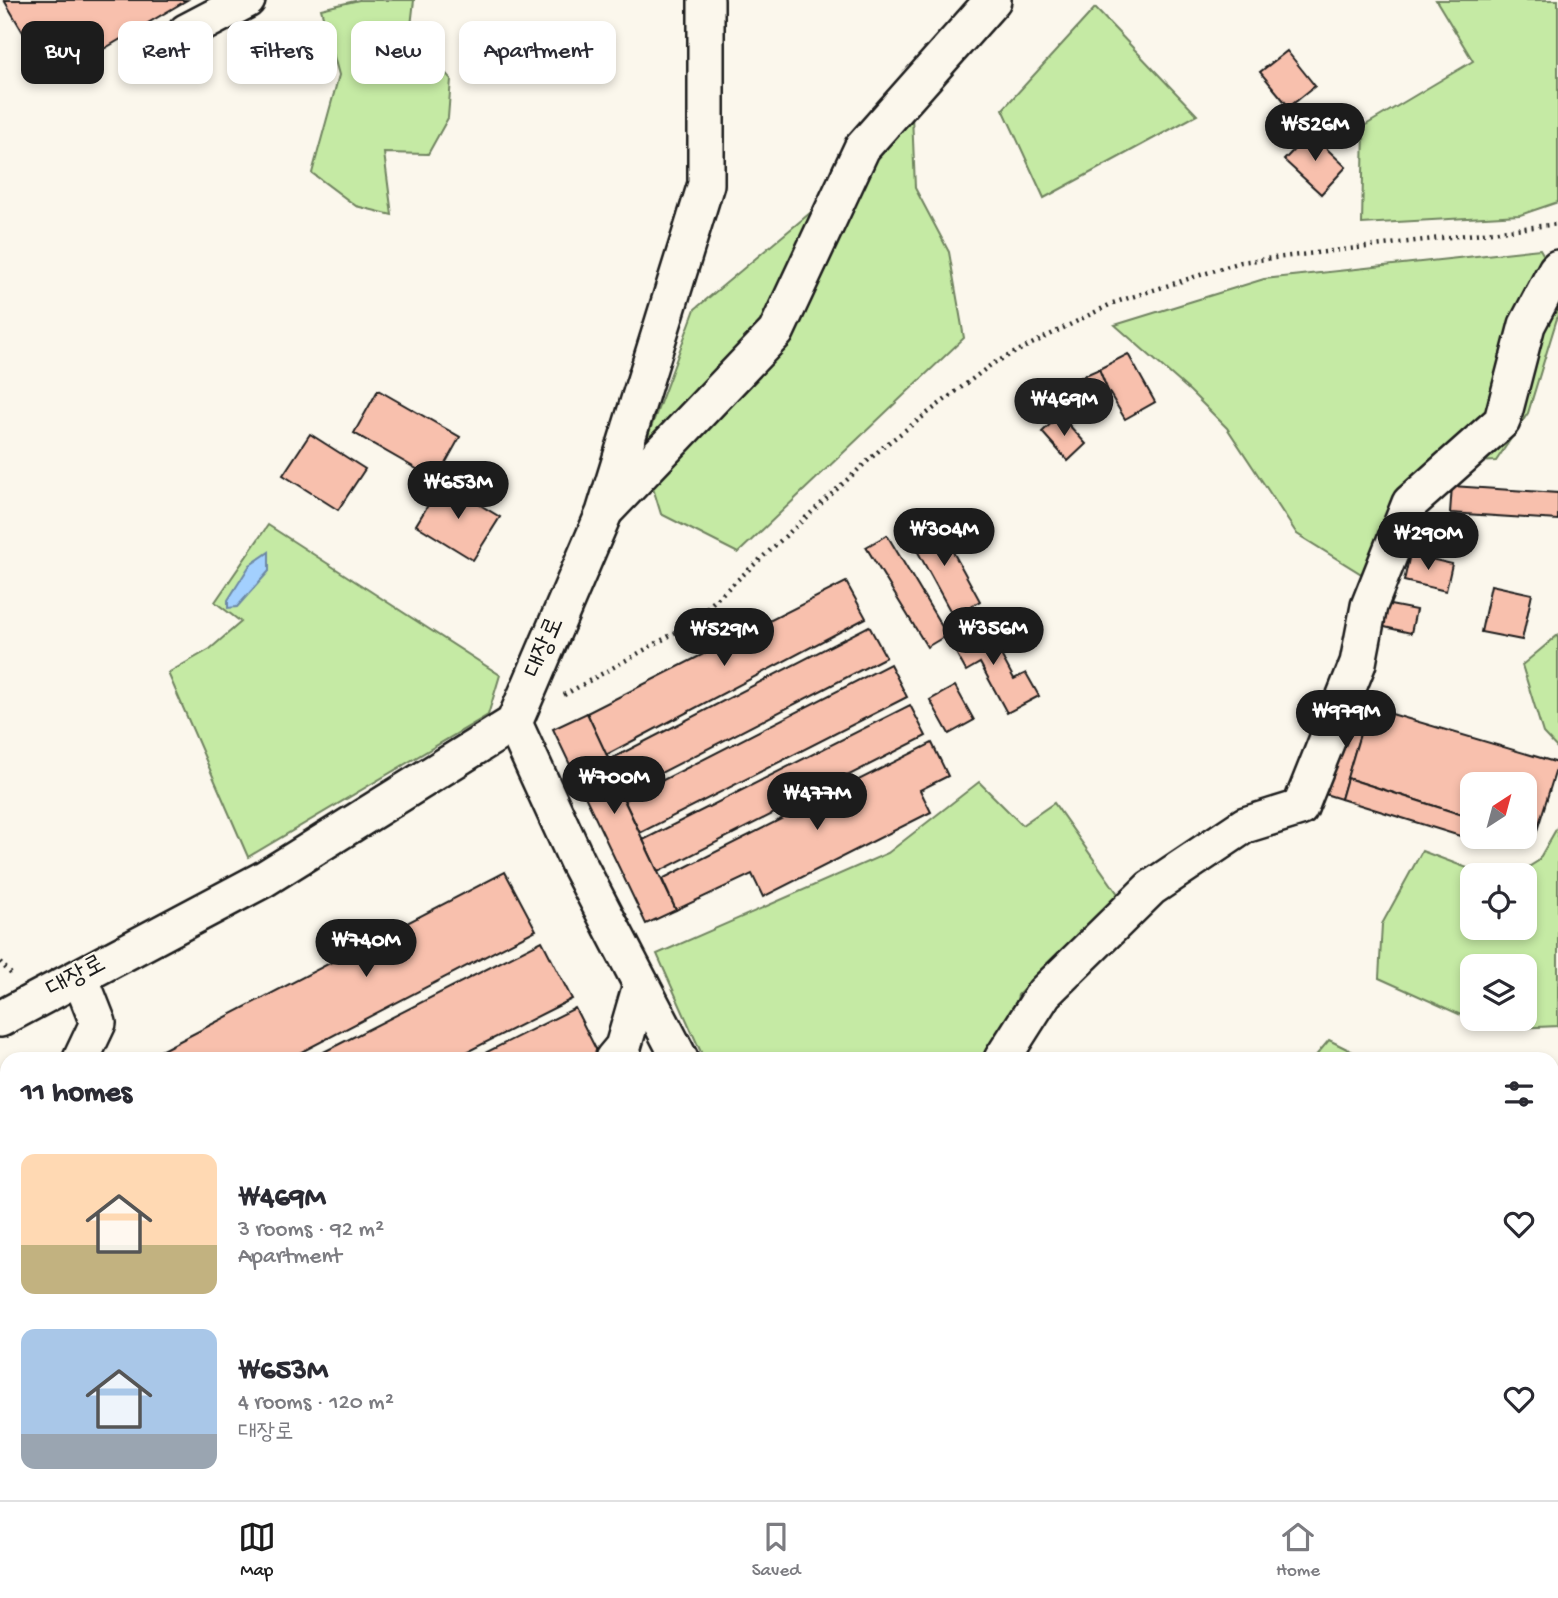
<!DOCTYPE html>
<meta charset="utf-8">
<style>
:root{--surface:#fff;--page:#f7f7f7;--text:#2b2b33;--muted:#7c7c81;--line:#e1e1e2;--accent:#1c1c1c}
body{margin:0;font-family:"Gochi Hand","Poor Story",sans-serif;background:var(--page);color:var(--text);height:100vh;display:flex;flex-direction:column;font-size:26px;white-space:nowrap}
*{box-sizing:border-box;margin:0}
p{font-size:23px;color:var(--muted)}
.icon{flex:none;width:38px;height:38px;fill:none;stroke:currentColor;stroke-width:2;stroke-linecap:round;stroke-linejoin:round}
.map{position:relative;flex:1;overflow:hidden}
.sheet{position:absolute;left:0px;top:1052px;width:1559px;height:450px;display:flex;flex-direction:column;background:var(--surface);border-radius:21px 21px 0 0;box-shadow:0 4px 10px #0003}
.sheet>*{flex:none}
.hud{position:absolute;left:21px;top:21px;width:700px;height:63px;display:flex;gap:14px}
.needle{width:46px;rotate:36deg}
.tools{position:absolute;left:1460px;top:772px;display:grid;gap:14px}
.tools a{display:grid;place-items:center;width:77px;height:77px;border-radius:14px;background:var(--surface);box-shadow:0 4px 10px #0003;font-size:35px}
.price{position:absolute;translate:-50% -60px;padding:0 16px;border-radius:24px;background:var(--accent);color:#fff;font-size:23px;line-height:46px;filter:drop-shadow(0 2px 4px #0008)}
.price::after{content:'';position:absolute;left:50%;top:42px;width:21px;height:16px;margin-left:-10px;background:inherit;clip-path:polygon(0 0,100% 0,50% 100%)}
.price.selected{background:#222;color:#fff}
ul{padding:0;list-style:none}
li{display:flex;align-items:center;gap:21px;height:175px;padding:0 21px}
li span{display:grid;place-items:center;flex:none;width:196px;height:140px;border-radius:14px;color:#555}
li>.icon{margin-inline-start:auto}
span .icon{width:84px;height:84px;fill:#fffc;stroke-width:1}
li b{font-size:30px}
h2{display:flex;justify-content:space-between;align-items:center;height:84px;padding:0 21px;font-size:30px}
.pill{padding:0 24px;border-radius:14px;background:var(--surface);box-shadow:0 4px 10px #0003;font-size:24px;line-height:63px}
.pill.selected{background:var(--accent);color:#fff}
.menu{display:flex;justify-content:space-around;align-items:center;height:98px;border-top:2px solid var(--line);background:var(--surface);font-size:19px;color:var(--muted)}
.menu a{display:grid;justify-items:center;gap:4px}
.menu .selected{color:var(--accent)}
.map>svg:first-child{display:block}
.green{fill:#c5eaa4;stroke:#708360;stroke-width:2;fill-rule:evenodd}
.water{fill:#a3d0fe;stroke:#6d88a4;stroke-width:2}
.building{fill:#f8c0ad;stroke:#1c1c1c;stroke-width:2}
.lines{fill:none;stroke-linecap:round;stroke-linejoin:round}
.minor-casing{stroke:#1c1c1c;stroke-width:40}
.path{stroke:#1c1c1c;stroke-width:4.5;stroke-dasharray:2 5;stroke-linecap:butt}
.minor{stroke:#fbf7ec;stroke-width:35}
.labels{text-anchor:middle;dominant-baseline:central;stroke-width:5;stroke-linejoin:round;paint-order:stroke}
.street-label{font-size:26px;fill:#1c1c1c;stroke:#fbf7ec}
</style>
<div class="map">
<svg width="1558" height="1500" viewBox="0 0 1558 1500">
<rect width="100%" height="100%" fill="#fbf7ec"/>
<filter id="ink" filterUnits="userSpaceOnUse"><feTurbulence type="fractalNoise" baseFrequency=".0143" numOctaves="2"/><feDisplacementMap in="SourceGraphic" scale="14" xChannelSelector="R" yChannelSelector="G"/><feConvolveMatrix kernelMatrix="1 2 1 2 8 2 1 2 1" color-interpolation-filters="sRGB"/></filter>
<g filter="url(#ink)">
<g class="green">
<path d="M359,0H414L410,35L451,79L448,118L428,154L384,153L392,215L356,206L312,173L339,75L321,9Z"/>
<path d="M1436,0H1558V202L1520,215L1362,224L1364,126L1473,61Z"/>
<path d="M1095,8L1197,115L1044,198L1003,109Z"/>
<path d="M912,115L915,188L949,252L964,338L738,553L661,514L642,452L695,309L810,213Z"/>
<path d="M1540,249L1558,280V315L1528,413L1496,461L1475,462L1402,523L1368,578L1297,534L1227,428L1190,391L1115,325L1264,279Z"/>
<path d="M268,525L500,675L488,715L248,857L168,673L210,649L241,622L215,602Z"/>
<path d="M1558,635V749L1543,733L1522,665Z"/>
<path d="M979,782L1022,825L1054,803L1118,894L1018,995L1010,1028L996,1059H704L657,954L888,853Z"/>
<path d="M1558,826V1026L1492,1029L1379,978L1382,924L1422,851L1486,875H1472V928H1524V875H1516L1538,861ZM1472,966H1524V1018H1472Z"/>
<path d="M1329,1040L1367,1059H1313Z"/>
<path d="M7,1133V1494L490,1495L488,1500H0V1135Z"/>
<path d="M1552,1148L1558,1152V1382L1552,1390Z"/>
<path d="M1552,1405L1558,1411V1500H1545L1539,1495L1552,1494Z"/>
<path d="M874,1494L1257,1495L1255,1500H873Z"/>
</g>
<path class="water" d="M269,552V571L237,607L228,608V600L250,565Z"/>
<g class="building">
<path d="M4,0H187L51,80Z"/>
<path d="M1287,51L1315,86L1289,107L1260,72Z"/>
<path d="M1310,133L1346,167L1321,194L1284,160Z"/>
<path d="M1128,354L1155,402L1125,419L1107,389L1099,369Z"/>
<path d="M1099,369L1107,389L1088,397L1094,411L1073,419L1058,387Z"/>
<path d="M378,390L460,437L436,480L354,433Z"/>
<path d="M1060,415L1086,444L1068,461L1042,432Z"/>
<path d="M310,434L365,469L338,510L283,475Z"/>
<path d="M442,482L500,517L473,560L416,525Z"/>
<path d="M1452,486L1558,493V520L1450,513Z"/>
<path d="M935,519L980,601L953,616L908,534Z"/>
<path d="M887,535L947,635L927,647L866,547Z"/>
<path d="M1410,554L1452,564L1446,591L1404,581Z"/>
<path d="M846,582L866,618L606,755L587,713Z"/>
<path d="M1491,585L1532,594L1522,640L1481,632Z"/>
<path d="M1385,604L1416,610L1411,633L1380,626Z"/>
<path d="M983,621L1014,679L1026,673L1039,696L1007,713L980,663L966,671L949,640Z"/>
<path d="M869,626L886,657L624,792L609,760Z"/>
<path d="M890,664L907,697L640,833L624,800Z"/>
<path d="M955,686L974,720L949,734L930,700Z"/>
<path d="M1351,702L1368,707L1341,799L1325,794Z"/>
<path d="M910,705L926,736L658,872L643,840Z"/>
<path d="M1368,707L1558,763L1535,837L1524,834V784H1472V818L1347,778Z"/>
<path d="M587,713L624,792V800L676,910L646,924L553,729Z"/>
<path d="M932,743L948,776L920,790L931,812L763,897L752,874L676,910L662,879Z"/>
<path d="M1347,778L1472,818V836H1492L1489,845L1341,799Z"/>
<path d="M505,872L536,930L288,1059H145Z"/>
<path d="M542,941L572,999L453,1059H310Z"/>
<path d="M575,1008L601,1059H473Z"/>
<path d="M525,1494H686L695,1500H521Z"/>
<path d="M686,1494H771L772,1495L769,1500H695Z"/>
</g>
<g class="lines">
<g class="minor-casing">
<g id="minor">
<path d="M186,32L247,0"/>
<path d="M608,508L776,332L862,148L993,0"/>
<path d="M514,723L578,863L680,1059"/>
<path d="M80,977L98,1023L81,1059"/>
<path d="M0,1019L264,879L514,723L604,513L706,184V0"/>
<path d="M613,1059L623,1047L641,985"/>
<path d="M1002,1059L1044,993L1151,888L1245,825L1300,808L1358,663L1369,606L1410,503L1502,421L1527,325L1556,270L1558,268"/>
<path d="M211,1494L213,1500"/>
<path d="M861,1500L862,1494"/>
</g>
</g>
<g class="path">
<path d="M564,695L687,626L883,447L992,364L1113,303L1241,262L1558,224"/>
<path d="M0,962L13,976"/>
</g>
<use href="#minor" class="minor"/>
</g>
</g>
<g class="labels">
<g class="street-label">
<text transform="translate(546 648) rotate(-67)">대장로</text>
<text transform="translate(77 978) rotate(-28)">대장로</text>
</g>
</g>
</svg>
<div class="tools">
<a><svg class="needle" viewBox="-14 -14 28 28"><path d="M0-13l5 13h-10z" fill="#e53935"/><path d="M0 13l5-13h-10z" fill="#7c7c81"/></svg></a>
<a><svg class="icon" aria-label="locate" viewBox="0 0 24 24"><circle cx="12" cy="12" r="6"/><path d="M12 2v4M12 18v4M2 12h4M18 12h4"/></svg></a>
<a><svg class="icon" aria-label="layers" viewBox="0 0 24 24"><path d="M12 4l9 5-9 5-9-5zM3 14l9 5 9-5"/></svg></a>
</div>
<b class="price" style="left:1315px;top:163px">₩526M</b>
<b class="price selected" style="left:1064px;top:438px">₩469M</b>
<b class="price" style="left:458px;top:521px">₩653M</b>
<b class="price" style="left:944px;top:568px">₩304M</b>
<b class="price" style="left:1428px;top:572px">₩290M</b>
<b class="price" style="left:993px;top:667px">₩356M</b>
<b class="price" style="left:724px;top:668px">₩529M</b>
<b class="price" style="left:1346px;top:750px">₩979M</b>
<b class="price" style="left:614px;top:816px">₩700M</b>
<b class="price" style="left:817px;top:832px">₩477M</b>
<b class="price" style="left:366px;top:979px">₩740M</b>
<div class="hud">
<a class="pill selected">Buy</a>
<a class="pill">Rent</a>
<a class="pill">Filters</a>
<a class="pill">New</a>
<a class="pill">Apartment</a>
</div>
<section class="sheet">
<h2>11 homes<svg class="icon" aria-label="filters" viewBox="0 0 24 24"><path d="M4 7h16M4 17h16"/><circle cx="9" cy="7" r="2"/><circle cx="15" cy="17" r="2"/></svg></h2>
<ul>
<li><span style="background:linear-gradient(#ffd9b3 65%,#c2b280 0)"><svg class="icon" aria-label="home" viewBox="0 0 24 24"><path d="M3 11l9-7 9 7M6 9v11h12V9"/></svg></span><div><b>₩469M</b><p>3 rooms · 92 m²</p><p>Apartment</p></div><svg class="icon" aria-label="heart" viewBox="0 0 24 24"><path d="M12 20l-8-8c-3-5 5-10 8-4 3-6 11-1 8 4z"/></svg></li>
<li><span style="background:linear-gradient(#a9c7e8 75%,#9aa5b1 0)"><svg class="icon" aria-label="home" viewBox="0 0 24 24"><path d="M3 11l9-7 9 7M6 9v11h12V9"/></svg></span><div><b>₩653M</b><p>4 rooms · 120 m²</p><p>대장로</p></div><svg class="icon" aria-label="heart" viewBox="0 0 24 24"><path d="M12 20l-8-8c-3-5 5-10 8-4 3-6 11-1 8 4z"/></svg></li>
</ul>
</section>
</div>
<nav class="menu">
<a class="selected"><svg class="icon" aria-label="map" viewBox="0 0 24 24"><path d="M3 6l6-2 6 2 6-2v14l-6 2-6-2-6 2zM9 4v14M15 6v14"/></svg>Map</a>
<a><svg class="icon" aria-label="saved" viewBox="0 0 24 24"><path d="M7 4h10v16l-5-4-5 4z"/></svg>Saved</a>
<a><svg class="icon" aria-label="home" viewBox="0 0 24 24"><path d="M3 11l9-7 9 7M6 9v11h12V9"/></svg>Home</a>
</nav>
